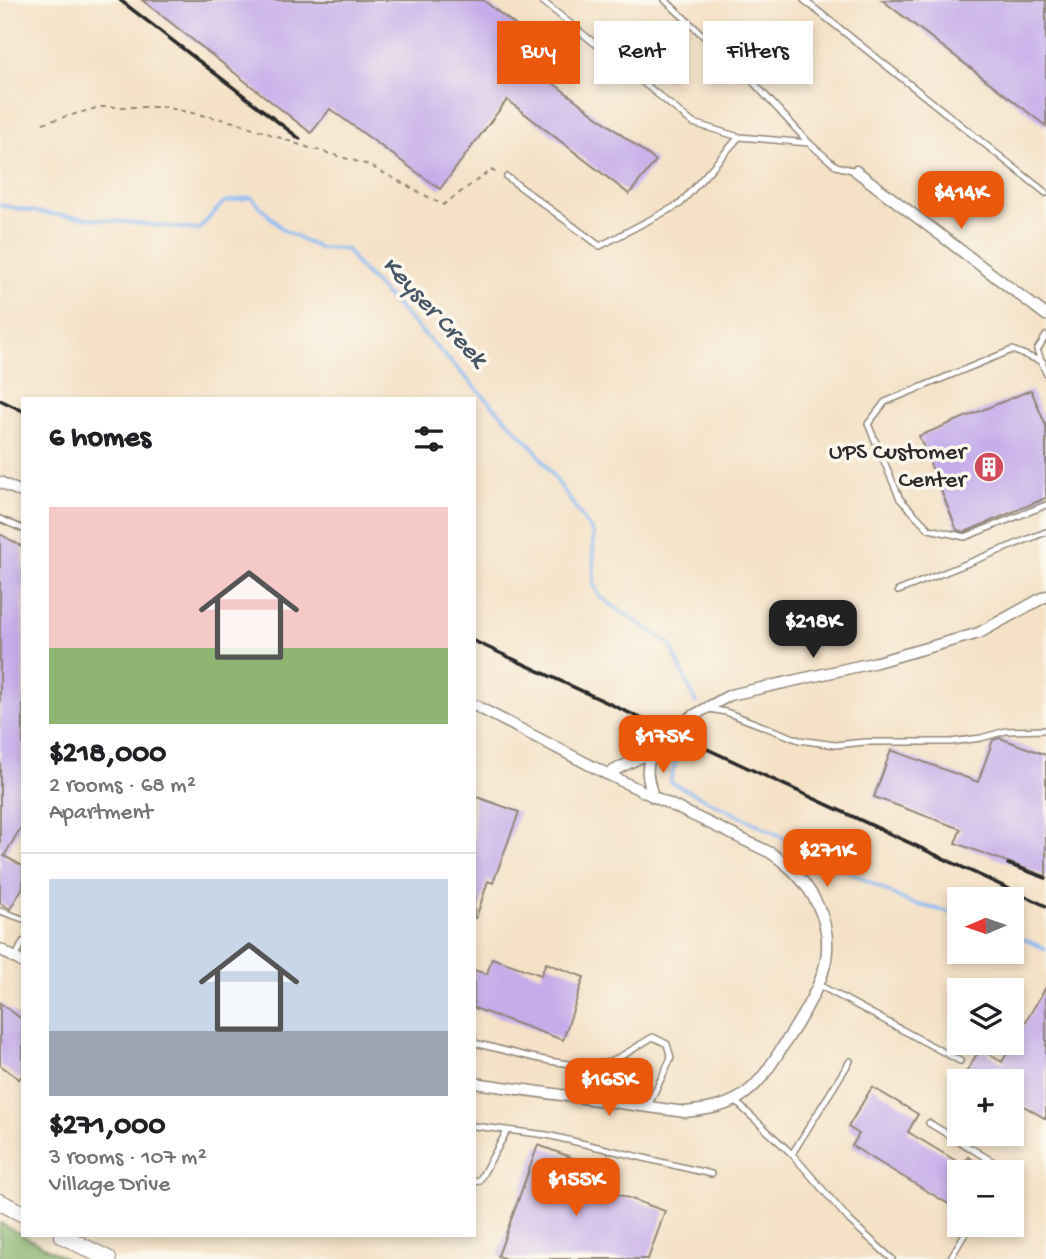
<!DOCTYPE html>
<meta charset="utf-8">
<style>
:root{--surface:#fff;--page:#f2f2f2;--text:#202124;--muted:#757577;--line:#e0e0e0;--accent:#ea580c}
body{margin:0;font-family:"Gochi Hand",sans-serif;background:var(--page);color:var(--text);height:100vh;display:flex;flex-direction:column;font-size:26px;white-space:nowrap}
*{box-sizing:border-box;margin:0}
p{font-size:23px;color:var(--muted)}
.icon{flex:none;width:38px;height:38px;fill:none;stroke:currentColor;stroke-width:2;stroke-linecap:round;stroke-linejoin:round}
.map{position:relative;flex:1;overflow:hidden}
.panel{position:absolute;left:21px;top:397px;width:455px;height:840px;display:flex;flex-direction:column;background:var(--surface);border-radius:0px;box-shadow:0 4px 10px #0003}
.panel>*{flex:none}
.banner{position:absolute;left:497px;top:21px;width:443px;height:63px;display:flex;gap:14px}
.needle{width:46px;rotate:268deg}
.controls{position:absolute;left:947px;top:887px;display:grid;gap:14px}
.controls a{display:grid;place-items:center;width:77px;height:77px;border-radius:0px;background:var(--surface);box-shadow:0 4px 10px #0003;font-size:35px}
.price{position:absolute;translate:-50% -60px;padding:0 16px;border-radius:14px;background:var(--accent);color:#fff;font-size:23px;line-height:46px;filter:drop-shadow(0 2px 4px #0008)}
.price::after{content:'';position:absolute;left:50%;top:42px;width:21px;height:16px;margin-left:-10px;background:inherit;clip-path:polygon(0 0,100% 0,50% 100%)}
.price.selected{background:#222;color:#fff}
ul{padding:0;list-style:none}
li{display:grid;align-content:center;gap:14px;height:371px;padding:0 28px}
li+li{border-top:2px solid var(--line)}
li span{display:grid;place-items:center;height:217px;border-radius:0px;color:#555}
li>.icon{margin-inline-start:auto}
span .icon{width:126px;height:126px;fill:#fffc;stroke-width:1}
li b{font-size:30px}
h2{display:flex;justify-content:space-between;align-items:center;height:84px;padding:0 28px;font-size:30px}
.tag{padding:0 24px;border-radius:0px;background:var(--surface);box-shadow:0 4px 10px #0003;font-size:24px;line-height:63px}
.tag.selected{background:var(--accent);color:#fff}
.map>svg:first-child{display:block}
.forest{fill:#85b36c;stroke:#586f4c;stroke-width:2}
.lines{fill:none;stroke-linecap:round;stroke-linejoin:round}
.stream{stroke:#89b9f4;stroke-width:3.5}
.building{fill:#c5acea}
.lane-casing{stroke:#908678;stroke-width:8}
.street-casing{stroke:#908678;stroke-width:13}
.primary-casing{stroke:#908678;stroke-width:18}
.path{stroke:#908678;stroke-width:2;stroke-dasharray:5 5;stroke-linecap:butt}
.lane{stroke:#fff;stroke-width:5}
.street{stroke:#fff;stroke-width:10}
.primary{stroke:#fff;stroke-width:16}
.rail{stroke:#2b2b2b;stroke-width:3.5}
.labels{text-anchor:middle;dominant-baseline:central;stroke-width:7;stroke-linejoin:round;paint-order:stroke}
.poi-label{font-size:24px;fill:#2b2b2b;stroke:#fbf7ec;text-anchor:end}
.water-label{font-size:26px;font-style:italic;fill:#475667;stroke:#fbf7ec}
</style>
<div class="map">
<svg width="1046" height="1259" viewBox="0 0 1046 1259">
<rect width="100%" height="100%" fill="#fbf7ec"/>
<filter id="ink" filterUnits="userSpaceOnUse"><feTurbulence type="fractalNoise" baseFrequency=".0143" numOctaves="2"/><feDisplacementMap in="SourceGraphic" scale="14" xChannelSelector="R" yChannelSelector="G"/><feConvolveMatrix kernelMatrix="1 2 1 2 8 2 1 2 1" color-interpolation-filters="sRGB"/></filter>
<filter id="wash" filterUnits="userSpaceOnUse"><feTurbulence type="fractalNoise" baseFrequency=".00686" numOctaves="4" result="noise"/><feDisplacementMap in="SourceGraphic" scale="28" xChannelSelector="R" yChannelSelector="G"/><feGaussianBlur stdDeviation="1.57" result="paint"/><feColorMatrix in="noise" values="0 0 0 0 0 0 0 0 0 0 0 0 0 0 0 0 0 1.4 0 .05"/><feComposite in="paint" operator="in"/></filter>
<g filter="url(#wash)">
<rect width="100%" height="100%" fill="#f4e1c6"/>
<path class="forest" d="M0,1223L66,1259H0Z"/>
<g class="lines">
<g class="stream">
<path d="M0,205L42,213L198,230L224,202L251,197L283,230L319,248L346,249L357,265L534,448L593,533L594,585L600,597L670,644L696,703"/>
<path d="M677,758L670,782L767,829L910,903L959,914"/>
<path d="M1012,934L1046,949"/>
</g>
</g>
<g id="blocks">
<g class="building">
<path d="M142,0H483L546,49L532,67L656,161L629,194L507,100L440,189L330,109L311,133Z"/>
<path d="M882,0H1046V126Z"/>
<path d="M1031,390L1046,426V498L965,532L957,530L919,436Z"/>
<path d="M0,534L23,547V824L4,856L23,866V887L10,909L0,903Z"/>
<path d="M1000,738L1046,755V876L955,843L961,829L874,797L891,750L978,782L993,740Z"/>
<path d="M474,796L519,812L493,883L488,881L476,918H474Z"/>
<path d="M492,958L541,975L546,963L584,977L563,1040L474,1008V970L487,974Z"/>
<path d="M1046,987V1119L1012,1099V1082H983L966,1072L980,1049L1002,1062Z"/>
<path d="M0,1003L23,1020V1074L19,1079L0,1065Z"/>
<path d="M872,1087L918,1114L908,1132L963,1165L968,1157L979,1164L974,1171L976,1172H959V1193L952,1206L852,1146L859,1134L848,1127Z"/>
<path d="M538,1145L576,1159L570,1177L665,1211L648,1259H506L498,1256Z"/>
</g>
</g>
</g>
<g filter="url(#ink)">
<use href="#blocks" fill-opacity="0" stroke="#908678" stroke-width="2"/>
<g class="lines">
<g class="lane-casing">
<g id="lane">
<path d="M541,0L693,123L739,137L809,143L836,166L856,171"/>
<path d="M665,0L754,83L809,143"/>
<path d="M804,0L1046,193"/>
<path d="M507,177L600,246L680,204L739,137"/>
<path d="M1046,336L1037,350L1046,373"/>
<path d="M1043,362L1012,350L885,402L868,424L900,499L929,529L965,537L1046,505"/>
<path d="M0,519L23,529"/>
<path d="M898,591L1046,532"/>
<path d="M709,709L726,712L799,740L835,745L865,742H951L981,738L1006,731L1046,730"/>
<path d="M0,911L23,919"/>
<path d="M15,958L23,942"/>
<path d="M817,984L960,1061"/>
<path d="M474,1043C510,1051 570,1071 604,1063C621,1059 638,1045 653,1037L667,1044L671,1058L647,1108"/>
<path d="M734,1100L792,1154L850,1061"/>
<path d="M929,1123L995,1163L996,1172"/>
<path d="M474,1126L547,1135L711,1174"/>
<path d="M792,1154L850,1221L892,1259"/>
<path d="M474,1182L479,1181L507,1131"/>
<path d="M950,1259L970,1225"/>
</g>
</g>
<g class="street-casing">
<g id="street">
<path d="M856,171L1046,315"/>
<path d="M0,482L23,493"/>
<path d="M474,705L607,774L771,853C810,879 838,924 823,972C817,992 797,1025 785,1043C772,1063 759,1087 737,1099C721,1108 703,1110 685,1112L474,1083"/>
<path d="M607,774L653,751L675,735L689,718L730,695L877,662L979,633L1046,596"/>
<path d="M653,797C648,779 644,768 653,751"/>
<path d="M0,949L23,963"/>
</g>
</g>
<g class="primary-casing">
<g id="primary">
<path d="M0,1202L23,1214"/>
<path d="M63,1236L108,1259"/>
</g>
</g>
<path class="path" d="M43,123L100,107H164L239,123L303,146L369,165L443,205L491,170L499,174"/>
<use href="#lane" class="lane"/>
<use href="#street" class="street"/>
<use href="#primary" class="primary"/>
<g class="rail">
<path d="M120,0L300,139"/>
<path d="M0,400L23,411"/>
<path d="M474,641L1046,906"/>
<path d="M1008,864L1046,878"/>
</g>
</g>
</g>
<defs>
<g id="building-disc" transform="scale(1.575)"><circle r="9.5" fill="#d1495b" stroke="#fbf7ec"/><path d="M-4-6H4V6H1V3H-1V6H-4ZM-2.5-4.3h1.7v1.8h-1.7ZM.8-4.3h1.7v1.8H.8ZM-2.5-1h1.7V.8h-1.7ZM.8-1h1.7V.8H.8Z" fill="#fff"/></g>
</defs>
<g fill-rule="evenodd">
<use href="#building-disc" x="989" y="467"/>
</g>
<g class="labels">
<g class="poi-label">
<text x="966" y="453">UPS Customer<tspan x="966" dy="28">Center</tspan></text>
</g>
<g class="water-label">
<text transform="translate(433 313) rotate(47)">Keyser Creek</text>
</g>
</g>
</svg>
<div class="controls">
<a><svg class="needle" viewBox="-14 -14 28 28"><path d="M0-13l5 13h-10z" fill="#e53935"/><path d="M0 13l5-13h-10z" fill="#757577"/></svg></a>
<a><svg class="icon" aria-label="layers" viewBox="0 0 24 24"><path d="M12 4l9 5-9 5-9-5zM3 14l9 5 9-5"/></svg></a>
<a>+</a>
<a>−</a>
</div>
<b class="price" style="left:961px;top:231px">$414K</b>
<b class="price selected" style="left:813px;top:660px">$218K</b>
<b class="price" style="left:663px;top:775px">$175K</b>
<b class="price" style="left:827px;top:889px">$271K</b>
<b class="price" style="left:609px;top:1118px">$165K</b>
<b class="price" style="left:576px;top:1218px">$155K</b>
<div class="banner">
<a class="tag selected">Buy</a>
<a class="tag">Rent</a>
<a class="tag">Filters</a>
</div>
<section class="panel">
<h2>6 homes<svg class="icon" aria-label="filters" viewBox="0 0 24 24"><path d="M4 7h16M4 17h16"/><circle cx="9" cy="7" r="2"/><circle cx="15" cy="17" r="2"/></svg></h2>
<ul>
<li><span style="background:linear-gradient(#f6c9c9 65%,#8fb573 0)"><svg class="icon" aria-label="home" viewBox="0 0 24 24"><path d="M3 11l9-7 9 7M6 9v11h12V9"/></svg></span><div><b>$218,000</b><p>2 rooms · 68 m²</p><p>Apartment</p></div></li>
<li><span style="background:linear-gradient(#c9d6e8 70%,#9aa5b1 0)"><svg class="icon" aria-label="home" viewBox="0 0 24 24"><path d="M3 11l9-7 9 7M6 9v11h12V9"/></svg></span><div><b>$271,000</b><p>3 rooms · 107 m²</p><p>Village Drive</p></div></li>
</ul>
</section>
</div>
